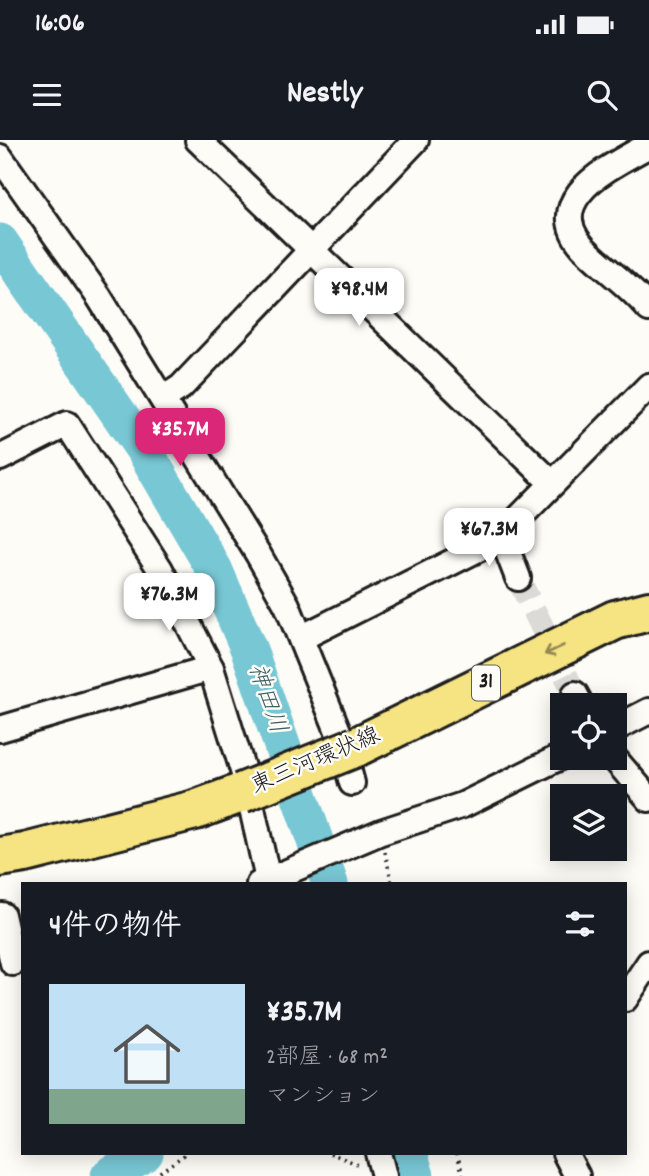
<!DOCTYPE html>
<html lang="ja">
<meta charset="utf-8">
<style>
:root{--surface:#171b24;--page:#242831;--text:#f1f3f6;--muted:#9ea1a6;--line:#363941;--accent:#db2777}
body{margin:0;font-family:Dekko,"Klee One",sans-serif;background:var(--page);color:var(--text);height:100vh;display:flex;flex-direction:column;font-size:26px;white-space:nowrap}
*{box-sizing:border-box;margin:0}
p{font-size:23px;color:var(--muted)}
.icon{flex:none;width:38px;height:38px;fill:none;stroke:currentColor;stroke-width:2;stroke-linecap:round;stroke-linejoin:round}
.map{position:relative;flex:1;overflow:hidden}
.details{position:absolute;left:21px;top:742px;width:606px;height:273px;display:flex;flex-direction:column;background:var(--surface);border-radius:0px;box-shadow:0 4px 18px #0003}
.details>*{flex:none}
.buttons{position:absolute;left:550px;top:553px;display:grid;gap:14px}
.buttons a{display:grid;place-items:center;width:77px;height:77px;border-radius:0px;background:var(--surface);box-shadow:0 4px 18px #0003;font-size:35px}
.price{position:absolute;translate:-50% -60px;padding:0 16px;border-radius:14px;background:#fff;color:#222;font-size:23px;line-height:46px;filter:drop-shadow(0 2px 4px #0008)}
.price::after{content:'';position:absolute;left:50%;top:42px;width:21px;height:16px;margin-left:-10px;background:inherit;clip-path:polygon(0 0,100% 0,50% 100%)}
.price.current{background:var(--accent);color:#fff}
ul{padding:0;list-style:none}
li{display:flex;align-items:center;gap:21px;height:175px;padding:0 28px}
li+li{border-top:2px solid var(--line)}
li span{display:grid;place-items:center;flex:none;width:196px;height:140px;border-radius:0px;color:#555}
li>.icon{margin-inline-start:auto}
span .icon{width:84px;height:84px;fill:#fffc;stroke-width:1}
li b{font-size:30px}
h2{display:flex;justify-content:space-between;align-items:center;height:84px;padding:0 28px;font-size:30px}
.status{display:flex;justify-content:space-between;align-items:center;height:49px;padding:0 35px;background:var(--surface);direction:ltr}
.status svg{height:19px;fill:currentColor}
header{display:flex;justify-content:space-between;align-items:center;height:91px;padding:0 28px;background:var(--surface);font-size:32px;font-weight:800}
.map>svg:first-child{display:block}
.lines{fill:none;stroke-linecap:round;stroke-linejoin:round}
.river{stroke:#78c7d4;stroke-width:37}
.street-tunnel{stroke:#dbdad6;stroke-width:24;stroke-dasharray:24 12;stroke-linecap:butt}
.street-casing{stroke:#1c1c1c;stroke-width:30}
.primary-casing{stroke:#1c1c1c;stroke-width:44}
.path{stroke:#1c1c1c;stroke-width:3.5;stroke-dasharray:2 5;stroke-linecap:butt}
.street{stroke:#fdfcf7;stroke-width:24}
.primary{stroke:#f6e381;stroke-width:38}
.primary-bridge-casing{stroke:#1c1c1c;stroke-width:44;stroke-linecap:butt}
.primary-bridge{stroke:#f6e381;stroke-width:38}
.oneway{stroke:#948954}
.labels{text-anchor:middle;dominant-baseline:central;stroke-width:5;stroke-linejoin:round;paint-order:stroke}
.shield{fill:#fdfcf7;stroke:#605f5e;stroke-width:2}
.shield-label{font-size:21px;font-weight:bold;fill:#1c1c1c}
.street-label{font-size:23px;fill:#1c1c1c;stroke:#fdfcf7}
.water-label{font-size:24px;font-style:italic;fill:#416066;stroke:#fdfcf7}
</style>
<div class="status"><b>16:06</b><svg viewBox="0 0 49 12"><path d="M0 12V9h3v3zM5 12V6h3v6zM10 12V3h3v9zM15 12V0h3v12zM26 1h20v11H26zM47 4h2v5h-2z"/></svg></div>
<header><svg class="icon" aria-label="menu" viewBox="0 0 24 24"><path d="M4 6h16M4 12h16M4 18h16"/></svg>Nestly<svg class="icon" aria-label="search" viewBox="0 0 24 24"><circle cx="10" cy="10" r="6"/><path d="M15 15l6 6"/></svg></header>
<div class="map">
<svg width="649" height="1036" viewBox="0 0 649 1036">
<rect width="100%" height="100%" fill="#fdfcf7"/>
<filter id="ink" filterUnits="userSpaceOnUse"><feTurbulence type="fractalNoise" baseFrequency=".0143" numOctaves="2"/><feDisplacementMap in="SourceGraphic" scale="14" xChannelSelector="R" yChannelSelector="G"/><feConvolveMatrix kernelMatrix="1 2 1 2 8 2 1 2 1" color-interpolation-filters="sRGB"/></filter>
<g filter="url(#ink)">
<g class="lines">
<g class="river">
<path d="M0,102L146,313L214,429L249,510L330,744"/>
<path d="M409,1013L416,1036"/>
<path d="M109,1036L145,1013"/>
</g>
<path class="street-tunnel" d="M518,438L575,554"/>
<g class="street-casing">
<g id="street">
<path d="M198,0L552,343"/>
<path d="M649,5C608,28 534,62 590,114C609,132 633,149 649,169"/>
<path d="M0,17L99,157L258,414L287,465L338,591L352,643"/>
<path d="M164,258L181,247L416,0"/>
<path d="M0,318L67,284L160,429L211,528L245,637L269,744"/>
<path d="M504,402L518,438"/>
<path d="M301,498L486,405L504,402L509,388L649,246"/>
<path d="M575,554L581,565"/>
<path d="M0,589L211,528"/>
<path d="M614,589L649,571"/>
<path d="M614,618L649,659"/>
<path d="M259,744L381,692L463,665L562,616"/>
<path d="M2,775L13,823"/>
<path d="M625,859L649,823"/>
<path d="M378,1013L384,1036"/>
<path d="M565,1013L577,1036"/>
</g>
</g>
<g class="primary-casing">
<g id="primary">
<path d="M356,607L615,480L649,471"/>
<path d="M0,717L25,713L195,670L241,653"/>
</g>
</g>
<g class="path">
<path d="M385,712L392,744"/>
<path d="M330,1013L357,1024"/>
<path d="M457,1013L463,1036"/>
<path d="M154,1036L187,1013"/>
</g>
<use href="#street" class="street"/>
<use href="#primary" class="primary"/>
<g class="primary-bridge-casing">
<path id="primary-bridge" d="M241,653L356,607"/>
</g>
<use href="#primary-bridge" class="primary-bridge"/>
</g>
<defs><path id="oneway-shaft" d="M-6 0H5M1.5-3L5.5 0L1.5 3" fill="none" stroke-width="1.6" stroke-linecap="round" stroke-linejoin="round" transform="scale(1.75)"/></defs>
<use class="oneway" href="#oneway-shaft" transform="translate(554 510) rotate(154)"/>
</g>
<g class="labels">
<rect class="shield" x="472" y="525.5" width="28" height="35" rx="5"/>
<g class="shield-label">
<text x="486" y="543">31</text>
</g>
<g class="street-label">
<text transform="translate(316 622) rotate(-23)">東三河環状線</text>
</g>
<g class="water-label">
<text transform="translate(266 559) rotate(71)">神田川</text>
</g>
</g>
</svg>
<div class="buttons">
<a><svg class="icon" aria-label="locate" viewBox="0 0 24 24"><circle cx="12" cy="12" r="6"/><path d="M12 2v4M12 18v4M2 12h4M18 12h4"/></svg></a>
<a><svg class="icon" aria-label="layers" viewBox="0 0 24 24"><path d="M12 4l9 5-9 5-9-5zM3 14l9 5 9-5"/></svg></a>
</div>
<b class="price" style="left:359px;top:188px">¥98.4M</b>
<b class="price current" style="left:180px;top:328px">¥35.7M</b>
<b class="price" style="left:489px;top:428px">¥67.3M</b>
<b class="price" style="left:169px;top:493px">¥76.3M</b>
<section class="details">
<h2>4件の物件<svg class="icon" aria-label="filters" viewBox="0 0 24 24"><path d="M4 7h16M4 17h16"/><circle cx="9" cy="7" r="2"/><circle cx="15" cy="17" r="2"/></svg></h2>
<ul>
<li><span style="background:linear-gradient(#bfe0f5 75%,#7fa58c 0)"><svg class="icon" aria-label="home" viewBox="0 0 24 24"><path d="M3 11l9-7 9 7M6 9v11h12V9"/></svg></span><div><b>¥35.7M</b><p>2部屋 · 68 m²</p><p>マンション</p></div></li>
</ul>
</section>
</div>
